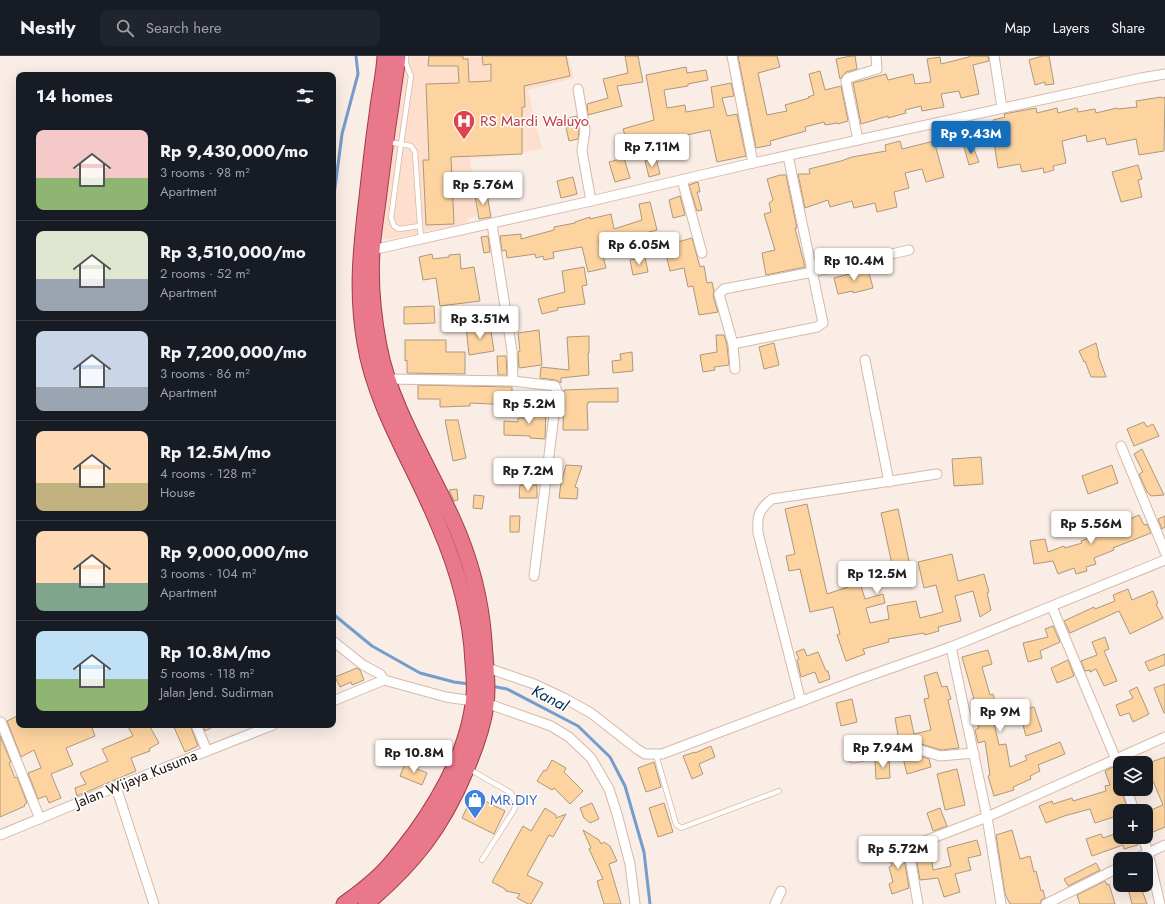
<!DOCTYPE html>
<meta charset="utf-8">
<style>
:root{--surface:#171b24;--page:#20242c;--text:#f1f3f6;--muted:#9ea1a6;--line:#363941;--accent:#136fbc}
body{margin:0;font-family:Jost,sans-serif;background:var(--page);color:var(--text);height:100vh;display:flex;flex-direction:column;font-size:15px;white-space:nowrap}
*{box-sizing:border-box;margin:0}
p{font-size:13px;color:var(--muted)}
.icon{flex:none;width:22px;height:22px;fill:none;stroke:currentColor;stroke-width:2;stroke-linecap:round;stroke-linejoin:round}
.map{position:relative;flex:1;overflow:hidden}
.side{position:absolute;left:16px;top:16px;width:320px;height:656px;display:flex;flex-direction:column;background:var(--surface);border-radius:8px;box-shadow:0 4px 16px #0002}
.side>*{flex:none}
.tools{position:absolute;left:1113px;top:700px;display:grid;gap:8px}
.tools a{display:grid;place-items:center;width:40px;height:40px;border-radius:8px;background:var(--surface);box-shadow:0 4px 16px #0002;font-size:20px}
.price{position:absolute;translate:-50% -34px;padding:0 9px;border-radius:4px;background:#fff;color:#222;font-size:13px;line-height:26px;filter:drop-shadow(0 1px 2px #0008)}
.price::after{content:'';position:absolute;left:50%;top:24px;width:12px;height:9px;margin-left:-6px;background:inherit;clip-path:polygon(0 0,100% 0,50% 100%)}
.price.active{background:var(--accent);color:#fff}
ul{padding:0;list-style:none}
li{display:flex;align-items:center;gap:12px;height:100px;padding:0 20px}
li+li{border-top:1px solid var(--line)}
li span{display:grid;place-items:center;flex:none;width:112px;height:80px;border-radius:8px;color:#555}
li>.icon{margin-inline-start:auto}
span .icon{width:48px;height:48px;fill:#fffc;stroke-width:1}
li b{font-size:17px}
h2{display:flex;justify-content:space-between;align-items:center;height:48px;padding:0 20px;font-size:17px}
header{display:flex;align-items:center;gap:24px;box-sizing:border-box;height:56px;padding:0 20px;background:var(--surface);border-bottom:1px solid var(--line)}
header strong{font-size:19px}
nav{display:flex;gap:22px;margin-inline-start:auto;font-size:14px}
.search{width:280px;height:36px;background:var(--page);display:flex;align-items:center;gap:10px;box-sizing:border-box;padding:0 14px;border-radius:8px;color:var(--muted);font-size:15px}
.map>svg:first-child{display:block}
.built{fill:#fedecc}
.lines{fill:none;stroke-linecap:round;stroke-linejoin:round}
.stream{stroke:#749dcc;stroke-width:3}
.building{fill:#fdd49f;stroke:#ac987d}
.service-casing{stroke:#d8b8a7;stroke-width:6}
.minor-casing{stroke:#d8b8a7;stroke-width:11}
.trunk-casing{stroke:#9d3e4a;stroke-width:17}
.service{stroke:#fff;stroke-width:4.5}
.minor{stroke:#fff;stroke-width:9}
.trunk{stroke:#e8788a;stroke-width:15}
.labels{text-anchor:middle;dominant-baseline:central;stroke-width:3;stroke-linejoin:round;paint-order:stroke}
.health-label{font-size:15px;fill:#be3a42;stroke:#fff;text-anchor:start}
.street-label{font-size:15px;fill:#1c110b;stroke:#fff}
.shop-label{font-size:15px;fill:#366cbe;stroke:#fff;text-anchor:start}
.water-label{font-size:16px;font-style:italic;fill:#002c56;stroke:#fff}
</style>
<header>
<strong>Nestly</strong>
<div class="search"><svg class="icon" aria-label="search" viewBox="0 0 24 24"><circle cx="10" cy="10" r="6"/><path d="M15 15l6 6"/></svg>Search here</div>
<nav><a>Map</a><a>Layers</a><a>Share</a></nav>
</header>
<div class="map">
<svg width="1165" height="848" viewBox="0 0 1165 848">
<rect width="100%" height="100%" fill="#faede5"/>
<path class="built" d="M401,0H568L574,22L528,34L542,93L492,101L470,102L477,160L468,162L467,167L385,184L376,177Z"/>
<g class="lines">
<g class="stream">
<path d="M333,147L342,78L358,18L356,0"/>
<path d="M333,558L372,590L420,617L454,626L469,628"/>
<path d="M491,630L507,633L578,670L610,701L625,730L644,796L650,848"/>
</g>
</g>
<g class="building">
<path d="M429,0H463V3H468L469,26L491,25V8L483,9L482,0H566L570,20L524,30L525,51H522V98L451,101L454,168L426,169L423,104H429L426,28L459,27L458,10H428Z"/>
<path d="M625,0H638L643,26L617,30L622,50L588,59L587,48L608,42L603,23L628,17Z"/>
<path d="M738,0H777L780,11L758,17L767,59L787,55L785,49L809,42L808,41L814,39L809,18L820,15L825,34L841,30L848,65L838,68L837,67L825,69L824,66L805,71L806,75L770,85L771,89L756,92Z"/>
<path d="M851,0H855L857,13L846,16L840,23L836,3Z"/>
<path d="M969,0H988L989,5L973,9L979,38L961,42L959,35L941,38L944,51L922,55L921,50L905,54L906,57L888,62V60L861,68L853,27L886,18L888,24L913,18L915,28L931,26L927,3L940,1L941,8L969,1Z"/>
<path d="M1042,0H1049L1054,28L1045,29V26L1035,29L1029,4Z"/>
<path d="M686,11L687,17L706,14L708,24L688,28V30L664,34L667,52L685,49L686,56L714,51L711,31L731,27L734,40L722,42L727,60L737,58L746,100L717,106L710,74L673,82L678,100L666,103L660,80L628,89L623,73L654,64L646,19Z"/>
<path d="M1161,41L1162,42L1165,41L1164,95L1139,99L1136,83L1107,89L1105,82L1087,86L1086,79L1062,85L1066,107L1053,110L1054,114L1044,117L1043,112L1022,116L1020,108L998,112L994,87L988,89L982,72L994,68L993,64L1005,61L1004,58L1036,52L1037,57L1057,52L1058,57L1077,52L1078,56L1095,53L1096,57L1117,52L1118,53L1137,51L1136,45Z"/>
<path d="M577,60L579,74L578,83L569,85L564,63Z"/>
<path d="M900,85L902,93L934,85L944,121L926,126L922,113L905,117L909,132L894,136L897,151L877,156L875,147L854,152L852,145L830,151L828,144L805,152L798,118H810L809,113L841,105L852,101L886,95L885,89Z"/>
<path d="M972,88L979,106L969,109L964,91Z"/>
<path d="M624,102L630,122L615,126L609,106Z"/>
<path d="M656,102L660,118L649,121L645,105Z"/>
<path d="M1138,109L1142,123L1138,124L1142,141L1121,146L1112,116Z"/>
<path d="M780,119H786L797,172H795L805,211L766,219L762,197L775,194L764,158L771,156L769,147L773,144L767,123Z"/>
<path d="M573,121L577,138L561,142L557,125Z"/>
<path d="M698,126L700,136H697L702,154L697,155L689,129Z"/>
<path d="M487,138L491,161L479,163L475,140Z"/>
<path d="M680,140L685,159L673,162L669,144Z"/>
<path d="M650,146L657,174L617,184V181L599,184L606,212L588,216L582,191L553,196L554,202L544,204L543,200L536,202L535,198L507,202L506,194L502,195L500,180L521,178V183L554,174V171L575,167V166L590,161V163L611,158L614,173L642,164L639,148Z"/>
<path d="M488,180L490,196L484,197L481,181Z"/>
<path d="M692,182L700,211L704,210L707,227L712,226L714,235L713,240L718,256L699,259L693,230L688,231L684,212L670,215L666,198L650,201L648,192L659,189L660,191Z"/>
<path d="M432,198L433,203L449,201V199L460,198L461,213L474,211L480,245L440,250L436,222L423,224L419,201Z"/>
<path d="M645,201L648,216L633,219L630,204Z"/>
<path d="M584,211L587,229L582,230L585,248L557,252L558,254L542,258L538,243L565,236L562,215Z"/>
<path d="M868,213L873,232L853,237V235L838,238L834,222Z"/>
<path d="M434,250L435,267L404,268V251Z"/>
<path d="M500,260L503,274L493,275L491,261Z"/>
<path d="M490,269L494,295L469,299L466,271Z"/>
<path d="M539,274L542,309L519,312L518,296L520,295L518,277Z"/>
<path d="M716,279H724L727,289L729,309L714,311L715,314L703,316L700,299L717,296Z"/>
<path d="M589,280V297H588L589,319L561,322V327L556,324L540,322L541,311L569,314L567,281Z"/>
<path d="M405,284H446V296H465V318L407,317V304L405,305Z"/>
<path d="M774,287L779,309L764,313L759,291Z"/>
<path d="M1096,287L1099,299H1098L1106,321H1091L1085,305L1084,306L1079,295Z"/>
<path d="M632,296L633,315L613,317L612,305L621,304L620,298Z"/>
<path d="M497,300H506L507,319H498Z"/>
<path d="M418,329L512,331V349L470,347V350L440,351V343H418Z"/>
<path d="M618,332V346H588V348H587L588,374H563L564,334Z"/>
<path d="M531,351L546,352L545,383L530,382V380L504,379V365L518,366V362H530Z"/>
<path d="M445,364H458L466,402L453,405Z"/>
<path d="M1144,366L1147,371L1153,368L1159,380L1134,390L1127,373Z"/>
<path d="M1142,393L1164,439L1151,440L1147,436L1139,418L1143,416L1134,398Z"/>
<path d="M981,401L983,428L954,430L952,403Z"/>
<path d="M566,409L582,410L575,431L578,432L577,443L559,442L561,427Z"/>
<path d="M1112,409L1118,427L1088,438L1082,420Z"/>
<path d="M520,429H537V442H519Z"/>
<path d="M457,433L458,444L454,445L449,434Z"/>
<path d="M474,439L484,440L482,453L473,452Z"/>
<path d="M807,448L827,538L860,527L865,543L883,538L885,547L866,552L870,567L889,563L887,550L916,545L920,562L943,556L936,529L924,532L918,506L952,498L958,525L984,518L989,536L987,537L991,554L980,561L973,535L955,540L961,565L938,571L939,575L925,579L924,577L888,583L889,586L863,593L865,598L846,605L837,579L840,578L833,551L810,556L800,513L789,515L786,500L795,498L785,453Z"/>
<path d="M898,453L910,510L893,513L881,457Z"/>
<path d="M1119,457L1123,466L1139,459L1144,469L1147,468L1151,477L1113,492L1114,494L1094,502L1096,508L1086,511L1087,515L1076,518L1074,512L1058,518L1053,505L1034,508L1030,485L1045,483L1048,496L1064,490L1065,492L1082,487L1081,485L1108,475L1104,463Z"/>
<path d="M510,460H520L519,476H510Z"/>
<path d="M1165,460V471L1162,473L1158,463Z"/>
<path d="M1128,533L1132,544L1153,535L1158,547L1156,548L1163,562L1130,578L1119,555L1070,577L1064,565L1094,551L1095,553L1115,545L1113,539Z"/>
<path d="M1053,570L1060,586L1040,595L1042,602L1028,606L1023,587L1048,581L1045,573Z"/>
<path d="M1105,581L1109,593L1104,595L1117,625L1104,630L1096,613L1090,616V614L1085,615L1081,605L1097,599L1092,586Z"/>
<path d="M804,593L807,600L818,596L826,615H828L830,623L819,627L815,616L801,621L797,604L799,603L796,596Z"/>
<path d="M988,594L992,608L982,611L990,639L993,638L999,661L993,663L999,689L1006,688L1010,711L1027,704L1025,700L1060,686L1065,698L1038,709L1040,715L1030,720L1031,723L1013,731L1014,734L994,740L988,720L990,719L985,685L978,687L975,674L979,672L972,643H974L962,601Z"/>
<path d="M1165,598V609L1149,615L1145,606Z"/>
<path d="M1068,604L1074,620L1057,627L1051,612Z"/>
<path d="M357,612L360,614L364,624L352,629L351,626L340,631L335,621Z"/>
<path d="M937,616L942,631L947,630L951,643L948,644L959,692L941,694L921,688L900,691L895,662L910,659L914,678L931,674L924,643L929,642L924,620Z"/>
<path d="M1165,628V657H1164L1154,632Z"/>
<path d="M1137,631L1149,658L1133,666L1129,657L1120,660L1116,649L1133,642L1129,635Z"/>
<path d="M852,643L857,666L841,670L836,647Z"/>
<path d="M1034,651L1042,675L1026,680L1019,655Z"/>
<path d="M19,659V669H91L95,680L66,692L73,709L51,718L61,742L49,747L46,740L38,743L28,717L41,712L34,694L21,701L7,665Z"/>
<path d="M127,669H149L159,687L149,693L150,695L131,702L136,715L77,740L75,732L86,728L80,717L108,705L102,693L133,680Z"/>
<path d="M173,669H190L198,690L185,696Z"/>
<path d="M203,669H217L205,675Z"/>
<path d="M0,680L11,706L9,707L15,722L17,721L27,747L24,749L25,750L0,761Z"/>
<path d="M711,690L715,701L699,708L703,718L692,723L683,700L695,696V697Z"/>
<path d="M920,700L929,703L931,711L907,718L903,702Z"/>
<path d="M1165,701V771L1153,776L1146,756L1163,749L1153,725L1146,727V708Z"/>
<path d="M884,702H889L890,722L876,723L875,704Z"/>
<path d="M552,704L566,712L564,716L583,735L570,748L554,732L552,734L537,725L544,714L546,715Z"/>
<path d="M654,706L661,731L646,736L638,712Z"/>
<path d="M405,708L427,717L422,729L400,720Z"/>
<path d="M1113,711L1115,716L1120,721V733H1121L1127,751L1120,754V759L1095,767L1090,753L1064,760L1046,767L1039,750L1052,745L1053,748L1072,742L1073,745L1106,735L1105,730L1110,729L1105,715Z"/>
<path d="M957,713L965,749L945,754L937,718Z"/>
<path d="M473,739L505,755L494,778L462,762Z"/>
<path d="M592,747L599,763L590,767L584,762L580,752Z"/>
<path d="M664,747L673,776L658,781L649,752Z"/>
<path d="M545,752L556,759V762L566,758L553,781L549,779L527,819L543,827L531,848H528L517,842L520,838L506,835L505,833L492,826L523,770L531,775Z"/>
<path d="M940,752L947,770L933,775L927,757Z"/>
<path d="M583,774L599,784L601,788L604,786L610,790L617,805L609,808L621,848H604L597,825L603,823L589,793L591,792Z"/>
<path d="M1012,774L1020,803L1030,800L1034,816L1036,815L1041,835L1043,834L1045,842L1041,844L1040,848H1010L1005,838L996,779Z"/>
<path d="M1120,776V781H1137L1138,789L1124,793L1123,789L1092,800L1086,783L1101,778L1103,782Z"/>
<path d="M977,784L981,799L968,802L971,814L955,818L960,836L944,841L938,822L920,824L915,795L930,790L933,814L951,810L947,792Z"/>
<path d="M904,789L903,797L909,832L892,838L889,828L893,826L889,811L892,810L887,795Z"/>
<path d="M1096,807L1100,814L1068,830L1064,823Z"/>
<path d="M1105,825L1107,829L1109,828L1115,848H1080L1077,839Z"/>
<path d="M1127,829H1140L1147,848H1132Z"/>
</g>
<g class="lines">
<g class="service-casing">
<g id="service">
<path d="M387,86L401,88L411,20L406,8V0"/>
<path d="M401,88L411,90L415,96L420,170L399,173L394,170L391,162Z"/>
<path d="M420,170L421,183"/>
<path d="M656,699L676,768L681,772L779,735"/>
<path d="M469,713L511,737L516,748L514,754L482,804"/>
</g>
</g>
<g class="minor-casing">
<g id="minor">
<path d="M732,0L753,107"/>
<path d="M994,0L1002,52"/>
<path d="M578,33L585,74L582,95L591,145"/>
<path d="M858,84L846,25L848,22L877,13L876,0"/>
<path d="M682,124L702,197"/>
<path d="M492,168L512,295L513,325"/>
<path d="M372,194L591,145L753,107L1141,22L1165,18"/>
<path d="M733,288L817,271L823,267L788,100"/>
<path d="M865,304L889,426"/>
<path d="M735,313L733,288L719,238L724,233L813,216L909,194"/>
<path d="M387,323L513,325L555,330L557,335L534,520"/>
<path d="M1121,390L1165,496"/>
<path d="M1052,551L1120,713"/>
<path d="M333,585L363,609L380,618L384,624"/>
<path d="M951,591L987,761L1001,848"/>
<path d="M482,610L534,628L564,642L591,657L637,693L645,698H662L860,623L951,591L1165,504"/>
<path d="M333,645L384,624L446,641L486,647L551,670L569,681L591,702L609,733L617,758L630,808L635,848"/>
<path d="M801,646L758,477C757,460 758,454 772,443L937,418"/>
<path d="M1,666L40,763"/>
<path d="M196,669L207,695"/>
<path d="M853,702L884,696L897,697L921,694L940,700L974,697"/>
<path d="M116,731L154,848"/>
<path d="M1127,733L1134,755"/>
<path d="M0,779L116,731L273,669"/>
<path d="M1143,781L1148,797L1160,848"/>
<path d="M1135,803L1165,789"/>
<path d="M775,848L781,835"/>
<path d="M918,848L909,796V792L912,790L987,761L1165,681"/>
<path d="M1046,848L1120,811"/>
</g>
</g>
<g class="trunk-casing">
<g id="trunk">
<path d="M344,848C358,838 371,828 383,816C395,804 405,790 415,777C443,738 470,688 474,639C475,629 474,618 473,607C471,559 458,514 439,470C415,411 375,350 365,287C356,237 361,192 367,141C370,114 373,86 377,59C379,39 384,20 385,0"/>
<path d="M366,848C414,807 442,772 466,714C475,693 483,671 486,649C489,628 485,606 484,585C481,542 470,501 452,462C427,407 390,349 379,290C373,259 370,227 372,195C373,178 376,161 378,145C382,113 386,81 391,50C393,33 396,17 398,0"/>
</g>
</g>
<use href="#service" class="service"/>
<use href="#minor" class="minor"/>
<use href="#trunk" class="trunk"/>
</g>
<defs>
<g id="hospital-pin" transform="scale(1.15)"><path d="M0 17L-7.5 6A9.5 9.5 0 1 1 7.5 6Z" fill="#e0444e" stroke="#fff"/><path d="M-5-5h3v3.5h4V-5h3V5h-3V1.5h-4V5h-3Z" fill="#fff"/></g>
<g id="shop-pin" transform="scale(1.15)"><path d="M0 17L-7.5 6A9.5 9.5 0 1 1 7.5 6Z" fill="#3f7fe0" stroke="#fff"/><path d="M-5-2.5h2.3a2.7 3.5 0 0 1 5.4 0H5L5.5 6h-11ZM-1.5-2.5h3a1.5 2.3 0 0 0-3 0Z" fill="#fff"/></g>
</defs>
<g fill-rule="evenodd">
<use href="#hospital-pin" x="464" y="65"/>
<use href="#shop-pin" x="475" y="744"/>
</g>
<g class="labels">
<g class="health-label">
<text x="480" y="65">RS Mardi Waluyo</text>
</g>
<g class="street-label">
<text transform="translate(136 723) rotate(-22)">Jalan Wijaya Kusuma</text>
</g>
<g class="shop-label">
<text x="490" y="744">MR.DIY</text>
</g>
<g class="water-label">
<text transform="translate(550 642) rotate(27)">Kanal</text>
</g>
</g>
</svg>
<div class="tools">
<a><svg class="icon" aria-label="layers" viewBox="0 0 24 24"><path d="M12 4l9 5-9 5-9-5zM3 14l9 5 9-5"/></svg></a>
<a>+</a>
<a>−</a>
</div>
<b class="price active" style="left:971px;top:99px">Rp 9.43M</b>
<b class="price" style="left:652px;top:112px">Rp 7.11M</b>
<b class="price" style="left:483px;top:150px">Rp 5.76M</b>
<b class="price" style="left:639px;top:210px">Rp 6.05M</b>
<b class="price" style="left:854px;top:226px">Rp 10.4M</b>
<b class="price" style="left:480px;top:284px">Rp 3.51M</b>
<b class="price" style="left:529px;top:369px">Rp 5.2M</b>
<b class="price" style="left:528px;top:436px">Rp 7.2M</b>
<b class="price" style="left:1091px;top:489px">Rp 5.56M</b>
<b class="price" style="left:877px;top:539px">Rp 12.5M</b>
<b class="price" style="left:1000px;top:677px">Rp 9M</b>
<b class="price" style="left:883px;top:713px">Rp 7.94M</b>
<b class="price" style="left:414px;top:718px">Rp 10.8M</b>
<b class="price" style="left:898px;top:814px">Rp 5.72M</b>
<section class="side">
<h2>14 homes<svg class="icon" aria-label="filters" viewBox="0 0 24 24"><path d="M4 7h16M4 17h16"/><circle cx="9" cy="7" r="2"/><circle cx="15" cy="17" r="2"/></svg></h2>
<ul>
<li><span style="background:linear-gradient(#f6c9c9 60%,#8fb573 0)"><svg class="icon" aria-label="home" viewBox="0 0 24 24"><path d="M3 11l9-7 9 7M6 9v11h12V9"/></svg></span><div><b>Rp 9,430,000/mo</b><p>3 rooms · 98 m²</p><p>Apartment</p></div></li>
<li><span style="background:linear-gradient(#dfe7d0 60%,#9aa5b1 0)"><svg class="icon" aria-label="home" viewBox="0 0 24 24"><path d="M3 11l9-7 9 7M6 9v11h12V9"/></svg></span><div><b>Rp 3,510,000/mo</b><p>2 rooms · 52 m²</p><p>Apartment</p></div></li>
<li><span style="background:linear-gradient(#c9d6e8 70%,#9aa5b1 0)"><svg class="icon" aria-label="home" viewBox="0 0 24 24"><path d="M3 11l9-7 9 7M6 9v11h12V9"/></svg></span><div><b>Rp 7,200,000/mo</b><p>3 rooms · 86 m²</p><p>Apartment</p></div></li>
<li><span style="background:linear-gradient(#ffd9b3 65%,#c2b280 0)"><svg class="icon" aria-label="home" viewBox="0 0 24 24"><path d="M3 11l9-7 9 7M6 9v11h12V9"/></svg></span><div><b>Rp 12.5M/mo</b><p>4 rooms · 128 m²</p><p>House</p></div></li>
<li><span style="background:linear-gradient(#ffd9b3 65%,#7fa58c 0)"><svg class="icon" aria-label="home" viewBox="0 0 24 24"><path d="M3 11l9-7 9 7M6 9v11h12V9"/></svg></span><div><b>Rp 9,000,000/mo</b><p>3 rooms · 104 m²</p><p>Apartment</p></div></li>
<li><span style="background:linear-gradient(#bfe0f5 60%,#8fb573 0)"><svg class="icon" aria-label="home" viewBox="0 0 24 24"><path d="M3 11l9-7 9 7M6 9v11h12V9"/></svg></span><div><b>Rp 10.8M/mo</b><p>5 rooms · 118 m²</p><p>Jalan Jend. Sudirman</p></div></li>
</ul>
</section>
</div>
